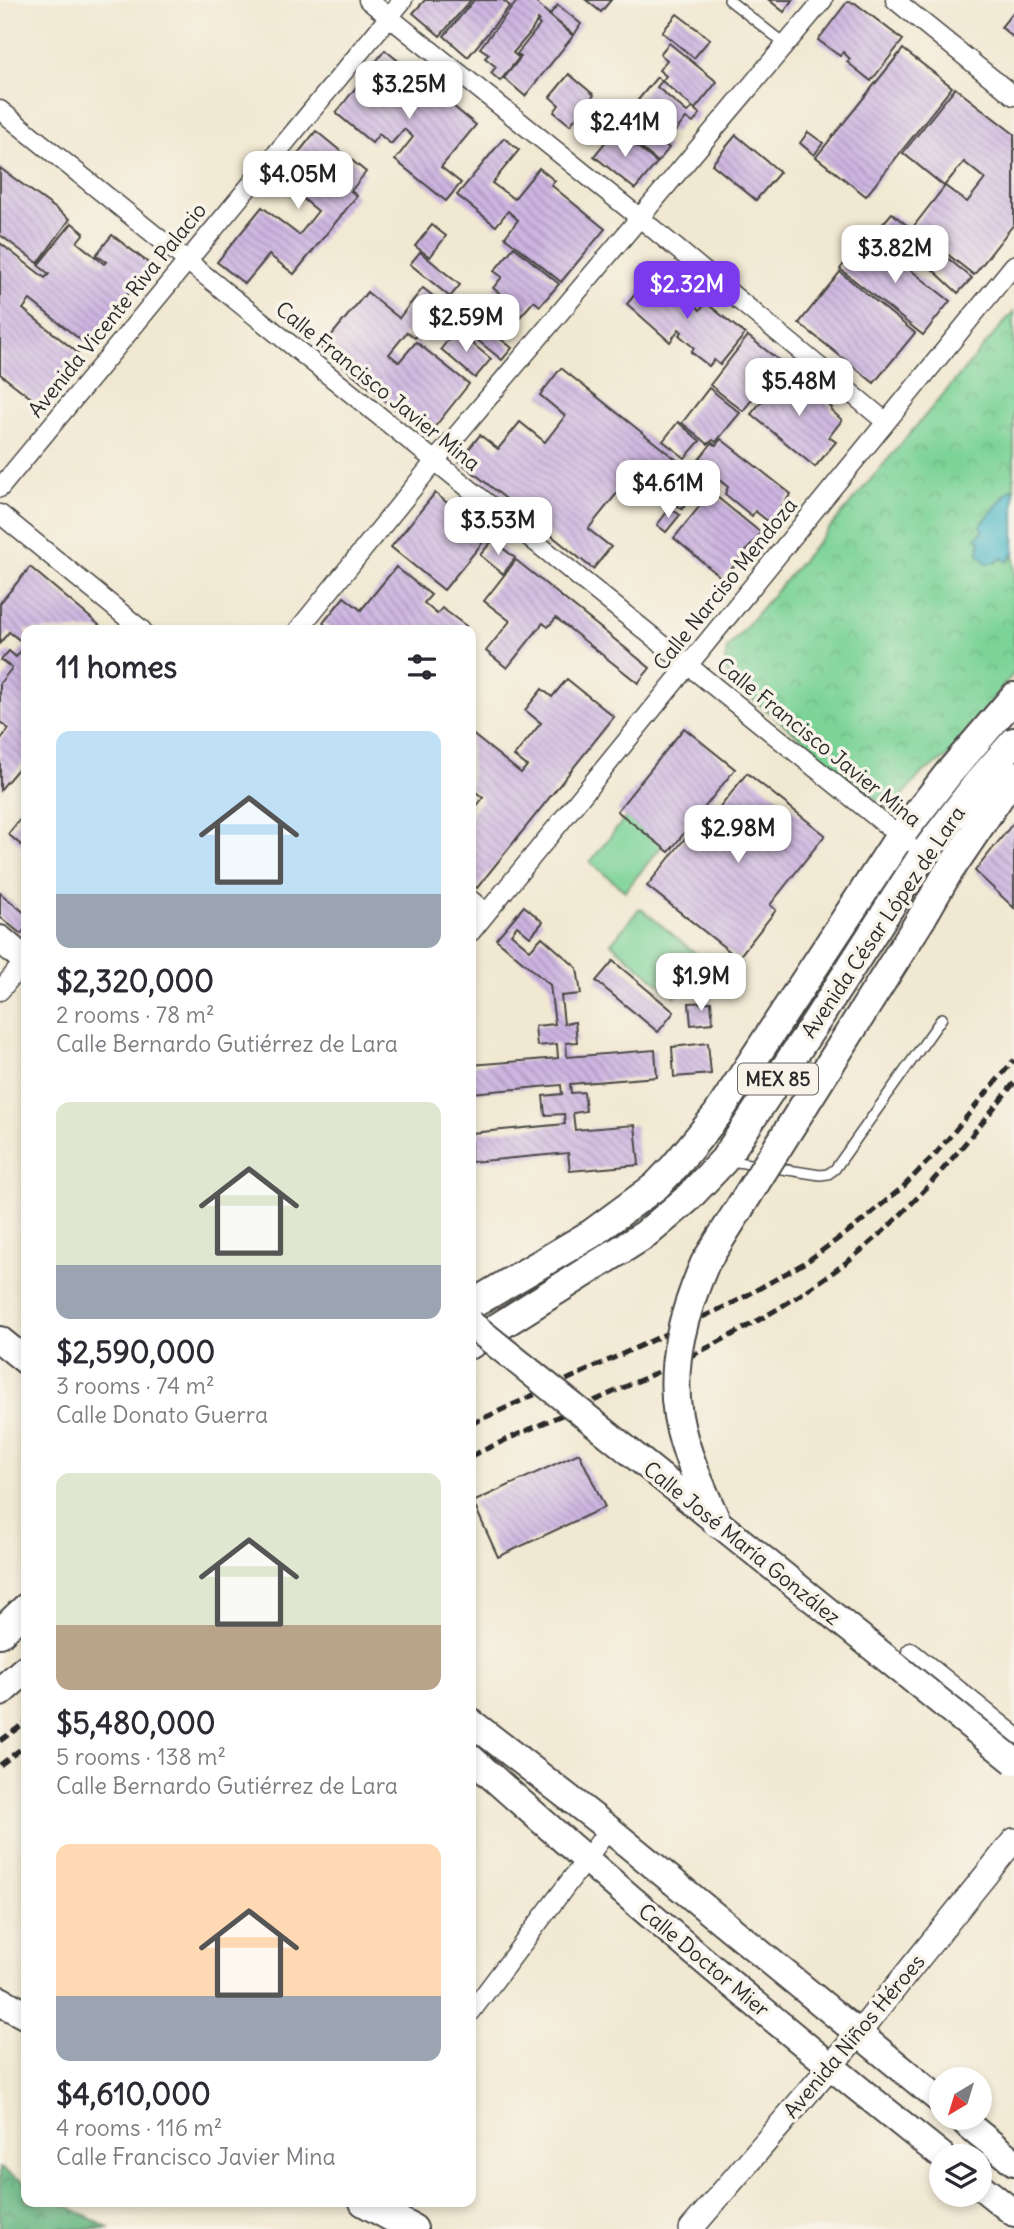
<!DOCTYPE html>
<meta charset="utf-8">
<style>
:root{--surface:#fff;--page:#f2f2f3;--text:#2b2b33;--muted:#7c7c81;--accent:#7c3aed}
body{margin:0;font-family:Delius,sans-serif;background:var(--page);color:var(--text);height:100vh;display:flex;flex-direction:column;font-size:26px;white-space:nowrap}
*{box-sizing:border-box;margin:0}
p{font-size:23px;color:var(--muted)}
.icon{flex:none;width:38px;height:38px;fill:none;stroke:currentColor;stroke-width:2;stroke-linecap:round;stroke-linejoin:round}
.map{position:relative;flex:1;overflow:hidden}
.drawer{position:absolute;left:21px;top:625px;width:455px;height:1582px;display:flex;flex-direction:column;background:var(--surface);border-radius:14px;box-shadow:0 4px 10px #0003}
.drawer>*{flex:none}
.needle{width:46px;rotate:218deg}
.controls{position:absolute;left:929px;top:2067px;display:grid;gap:14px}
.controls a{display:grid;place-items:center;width:63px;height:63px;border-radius:50%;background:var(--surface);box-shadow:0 4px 10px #0003;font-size:35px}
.price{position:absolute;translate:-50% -60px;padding:0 16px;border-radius:14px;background:#fff;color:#222;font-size:23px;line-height:46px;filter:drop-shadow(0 2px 4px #0008)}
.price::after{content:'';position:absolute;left:50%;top:42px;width:21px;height:16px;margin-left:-10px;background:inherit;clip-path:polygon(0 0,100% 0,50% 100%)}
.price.active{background:var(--accent);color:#fff}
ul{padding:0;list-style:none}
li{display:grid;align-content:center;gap:14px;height:371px;padding:0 35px}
li span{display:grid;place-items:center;height:217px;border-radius:14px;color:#555}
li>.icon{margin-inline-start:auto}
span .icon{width:126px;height:126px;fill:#fffc;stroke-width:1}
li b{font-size:30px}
h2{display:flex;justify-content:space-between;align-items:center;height:84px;padding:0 35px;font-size:30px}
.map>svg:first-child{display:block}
.forest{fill:url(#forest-crowns);stroke:#487056;stroke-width:2}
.park{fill:url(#park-crowns);stroke:#547f61;stroke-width:2}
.pitch{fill:#7cd397;stroke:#547f61;stroke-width:2}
.water{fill:#4db9c8;stroke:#3c727a;stroke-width:2}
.building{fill:url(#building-back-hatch)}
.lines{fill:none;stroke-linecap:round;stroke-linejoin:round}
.service-casing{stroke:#494744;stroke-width:12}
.minor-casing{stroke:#494744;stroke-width:21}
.tertiary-casing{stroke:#494744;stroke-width:26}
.secondary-casing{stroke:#494744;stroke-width:30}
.primary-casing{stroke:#494744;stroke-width:32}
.service{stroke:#fff;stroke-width:9}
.minor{stroke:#fff;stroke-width:18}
.tertiary{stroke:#fff;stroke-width:23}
.secondary{stroke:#fff;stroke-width:26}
.primary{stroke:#fff;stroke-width:28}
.rail{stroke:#2b2b2b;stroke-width:5;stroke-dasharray:10 5;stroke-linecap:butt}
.secondary-bridge-casing{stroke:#494744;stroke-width:30;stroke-linecap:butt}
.primary-bridge-casing{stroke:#494744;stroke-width:32;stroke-linecap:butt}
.secondary-bridge{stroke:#fff;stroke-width:26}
.primary-bridge{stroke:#fff;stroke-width:28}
.labels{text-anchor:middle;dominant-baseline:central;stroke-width:7;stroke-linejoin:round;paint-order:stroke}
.shield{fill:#f7f3e8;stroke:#686764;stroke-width:2}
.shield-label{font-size:19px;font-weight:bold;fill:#2b2b2b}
.street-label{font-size:21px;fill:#2b2b2b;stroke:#f7f3e8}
</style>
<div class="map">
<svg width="1014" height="2229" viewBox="0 0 1014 2229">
<defs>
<pattern id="forest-crowns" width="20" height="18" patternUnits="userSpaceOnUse" patternTransform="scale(1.75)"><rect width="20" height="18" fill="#65b580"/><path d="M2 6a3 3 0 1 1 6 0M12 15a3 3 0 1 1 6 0" fill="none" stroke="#539369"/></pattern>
<pattern id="park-crowns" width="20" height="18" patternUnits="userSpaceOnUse" patternTransform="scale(1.75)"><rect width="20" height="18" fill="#7cd397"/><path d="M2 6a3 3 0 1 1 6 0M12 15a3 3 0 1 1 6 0" fill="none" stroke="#6bb582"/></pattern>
<pattern id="building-back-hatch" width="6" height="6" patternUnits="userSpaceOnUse" patternTransform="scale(1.75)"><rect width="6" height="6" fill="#cdb5e1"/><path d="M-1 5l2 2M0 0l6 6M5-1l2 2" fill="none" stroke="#a793b7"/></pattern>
</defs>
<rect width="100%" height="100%" fill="#f7f3e8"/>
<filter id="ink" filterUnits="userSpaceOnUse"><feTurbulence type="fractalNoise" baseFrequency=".0143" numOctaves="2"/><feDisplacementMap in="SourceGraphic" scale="14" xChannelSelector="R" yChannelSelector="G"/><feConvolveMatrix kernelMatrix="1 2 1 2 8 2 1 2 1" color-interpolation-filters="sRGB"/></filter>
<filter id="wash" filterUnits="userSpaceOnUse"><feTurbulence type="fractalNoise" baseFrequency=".00686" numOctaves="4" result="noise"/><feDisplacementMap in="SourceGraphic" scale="28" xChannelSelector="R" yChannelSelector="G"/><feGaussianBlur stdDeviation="1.57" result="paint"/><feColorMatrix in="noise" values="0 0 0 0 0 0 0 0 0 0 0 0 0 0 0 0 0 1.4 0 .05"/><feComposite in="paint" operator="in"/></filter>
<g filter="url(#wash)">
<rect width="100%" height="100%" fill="#f1e8d1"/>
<path class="forest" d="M0,2168L26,2183V2202H60L110,2229H0Z"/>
<path class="park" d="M1014,311V673L949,756L922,773L891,809L885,807L737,686L726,671V650Z"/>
<g class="pitch">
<path d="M642,797L678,826L625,891L590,862Z"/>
<path d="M640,908L705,961L675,997L611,943Z"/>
</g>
<path class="water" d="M1010,489L1014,490V553L1007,562L1002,558L995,563H986L978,553L980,541L976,538L983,530L980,526Z"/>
<g id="blocks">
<g class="building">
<path d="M425,0H471L440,36L413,13Z"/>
<path d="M474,0H503L510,6L468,57L444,36Z"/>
<path d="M518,0H533L573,36L525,96L504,78L521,57L517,54L540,25L537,22L539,20L538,19L531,32L513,53L519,58L500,81L491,73L496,67L485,58L489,54L480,48Z"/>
<path d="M586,0H611L601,12Z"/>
<path d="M769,0H793L784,12Z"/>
<path d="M847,2L855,3L903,40L871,81L847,62L850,59L843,52L840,56L818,40Z"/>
<path d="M558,5L581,24L574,35L549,15Z"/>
<path d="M1014,11V38L1001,27Z"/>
<path d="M677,14L710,39L694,58L662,32Z"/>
<path d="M669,43L717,82L695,109L662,81L666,76L659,70L667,60L660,54Z"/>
<path d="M903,49L952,87L866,196L816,157Z"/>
<path d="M385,50L476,125L441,167L461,183L446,201L395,160L413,137L404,129L391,144L379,134L372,143L336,113Z"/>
<path d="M569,74L594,95L570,125L554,112L559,105L550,97Z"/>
<path d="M657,77L662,81L657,87L687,112L693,108L700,114L693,123L686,118L674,133L638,100Z"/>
<path d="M955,88L1014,134V224L974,275L913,227L945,186L967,202L985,179L964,162L944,186L903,153Z"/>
<path d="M629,116L669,148L658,162L618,129Z"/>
<path d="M616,129L657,163L635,189L594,156Z"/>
<path d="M316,131L366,172L351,191L357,196L294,274L269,255L245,284L217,262L262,207L299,235L318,211L278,178Z"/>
<path d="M808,132L823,143L814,155L800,143Z"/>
<path d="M736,135L780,172L756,200L712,164Z"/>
<path d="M504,138L519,150L492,183L514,199L539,168L555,181L551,185L605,229L561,282L505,237L518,220L508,211L496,226L457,195Z"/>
<path d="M0,168L70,219L38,263L0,235Z"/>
<path d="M892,213L972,278L958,293L931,268L880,227Z"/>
<path d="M72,223L84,233L77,242L104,264L106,262L96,255L112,235L151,265L87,345L30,300L23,309L78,353L39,404L0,374V243L45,278L49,274L38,265Z"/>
<path d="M432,225L446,236L430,257L415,246Z"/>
<path d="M866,235L950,301L923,335L840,269Z"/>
<path d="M514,247L559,284L540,306L534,301L512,326L489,307L501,294L493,288L502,277L494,271Z"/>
<path d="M420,252L460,285L450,297L410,264Z"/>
<path d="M840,272L915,333L874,383L799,323Z"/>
<path d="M652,274L677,297L681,293L686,298L692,291L703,300L697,307L700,310L706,303L745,334L720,365L714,360L709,366L691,352L694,348L679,335L682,332L679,329L670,342L627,304Z"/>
<path d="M423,288L443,304L415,338L407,332L389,354L399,362L416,342L469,384L433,429L421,430L321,348L367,292L399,318Z"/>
<path d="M479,322L512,348L502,360L470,334Z"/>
<path d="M456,330L491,359L475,378L441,349Z"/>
<path d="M748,336L781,362L743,411L710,385Z"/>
<path d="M561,368L704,482L682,509L635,471L588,529L611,547L593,569L459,461L480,435L498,449L520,422L545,442L565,416L540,395Z"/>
<path d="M787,371L832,408L831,410L842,420L829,437L836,442L815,467L751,414Z"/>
<path d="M709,388L740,413L716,442L713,440L708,444L682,423Z"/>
<path d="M678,422L700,441L685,458L663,441Z"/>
<path d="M721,439L791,494L769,522L755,511L752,516L725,494L728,487L697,462L712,443L716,445Z"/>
<path d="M711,492L761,533L723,579L674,538Z"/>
<path d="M435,493L488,536L444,590L391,547Z"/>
<path d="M670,508L680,515L666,532L657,525Z"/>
<path d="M493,540L515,558L503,574L480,555Z"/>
<path d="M516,560L650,668L638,683L556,618L548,627L543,623L507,668L486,651L510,621L484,601Z"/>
<path d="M30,567L105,630H26V766L23,763L0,790V740L9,729L0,722V683L12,668L1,660L9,651L16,657L26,645L9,632L0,643V603Z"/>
<path d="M396,567L431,595L424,603L437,614L442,608L466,626L463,630H331L323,623L344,597L361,610Z"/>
<path d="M567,679L614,717L477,888L471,883V813L483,798L471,788V733L521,773L527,766L514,756L541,723L525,710L542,689L552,697Z"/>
<path d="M684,728L735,769L669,852L617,811Z"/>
<path d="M747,773L825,835L770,905L776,910L738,958L647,886L686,837L693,842Z"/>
<path d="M26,812V849L8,834Z"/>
<path d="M1014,822V908L975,871Z"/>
<path d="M0,893L26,914V928L21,934L0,917Z"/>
<path d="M524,906L543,922L530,937L517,926L511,934L530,950L542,937L577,968L581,994L561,996L564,1024L575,1022L577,1042L566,1043L567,1057L655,1050L657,1077L570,1084L571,1093L584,1092L586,1111L573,1113L575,1130L635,1125L639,1165L570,1171L568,1153L471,1162V1133L565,1124L564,1114L545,1115L543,1096L562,1094L561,1085L471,1093V1065L558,1058L557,1044L537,1046L535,1026L555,1024L550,985L496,939Z"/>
<path d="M613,961L674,1012L658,1032L596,981Z"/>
<path d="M711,1002L713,1023L691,1025L689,1003Z"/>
<path d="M708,1043L711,1074L674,1077L672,1047Z"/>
<path d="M579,1453L605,1507L498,1557L473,1502Z"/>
</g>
</g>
</g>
<g filter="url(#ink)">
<use href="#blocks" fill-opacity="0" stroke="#494744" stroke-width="2"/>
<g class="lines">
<g class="service-casing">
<g id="service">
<path d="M729,0L785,44"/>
<path d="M731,1161L820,1175L828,1174L835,1169L942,1018"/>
</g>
</g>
<g class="minor-casing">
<g id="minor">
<path d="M368,0L640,218L886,422"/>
<path d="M895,0L1014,96"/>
<path d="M0,110L907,842"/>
<path d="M0,488L403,0"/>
<path d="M0,514L142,630"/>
<path d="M298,630L435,461L823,0"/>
<path d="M471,900L486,913"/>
<path d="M471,932L1014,265"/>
<path d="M0,991L26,959"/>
<path d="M911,1652L1014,1735"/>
<path d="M471,2012L609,1829"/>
</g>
</g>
<g class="tertiary-casing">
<path id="tertiary" d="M691,2229L858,2034L1014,1840"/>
</g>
<g class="secondary-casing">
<g id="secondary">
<path d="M0,939L26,961"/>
<path d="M0,1340L26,1361"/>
<path d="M471,1722L609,1829L942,2102"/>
<path d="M471,1758C624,1895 781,2028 942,2156"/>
<path d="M960,2118L1014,2162"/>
<path d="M980,2186L1014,2213"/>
</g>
</g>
<g class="primary-casing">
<g id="primary">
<path d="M921,919L947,874L1014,775"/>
<path d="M471,1305L591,1234L656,1186L675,1166L717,1115L900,836L948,774L1014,697"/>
<path d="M471,1344L646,1234L686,1200L724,1160L817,1020L923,855L977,784L1014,742"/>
<path d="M0,1633L26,1608"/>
<path d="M0,1692L26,1669"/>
<path d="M0,2001L26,2015"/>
<path d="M364,2202L413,2229"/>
</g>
</g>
<use href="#service" class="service"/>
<use href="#minor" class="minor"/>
<use href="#tertiary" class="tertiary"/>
<use href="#secondary" class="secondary"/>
<use href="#primary" class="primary"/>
<g class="rail">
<path d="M471,1424L737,1301L806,1262L856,1226L904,1186L937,1152L1014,1060"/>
<path d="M471,1456C598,1396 735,1348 848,1261C912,1212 963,1146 1014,1083"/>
<path d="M0,1741L26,1722"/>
<path d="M0,1765L26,1745"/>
</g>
<g class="secondary-bridge-casing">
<path id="secondary-bridge" d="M471,1324L1014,1761"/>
</g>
<g class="primary-bridge-casing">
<path id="primary-bridge" d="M717,1523C702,1490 684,1451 678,1416C669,1362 684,1312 705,1263L921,919"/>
</g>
<use href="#secondary-bridge" class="secondary-bridge"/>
<use href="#primary-bridge" class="primary-bridge"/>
</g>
</g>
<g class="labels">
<rect class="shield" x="738" y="1063.5" width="80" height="31" rx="5"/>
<g class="shield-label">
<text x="778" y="1079">MEX 85</text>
</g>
<g class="street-label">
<text transform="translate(117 310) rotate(-51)">Avenida Vicente Riva Palacio</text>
<text transform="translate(378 386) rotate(39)">Calle Francisco Javier Mina</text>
<text transform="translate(725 584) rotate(-51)">Calle Narciso Mendoza</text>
<text transform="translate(819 742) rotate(39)">Calle Francisco Javier Mina</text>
<text transform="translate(883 922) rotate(-56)">Avenida César López de Lara</text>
<text transform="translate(742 1543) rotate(39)">Calle José María González</text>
<text transform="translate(704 1960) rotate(40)">Calle Doctor Mier</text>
<text transform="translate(854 2036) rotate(-50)">Avenida Niños Héroes</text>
</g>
</g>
</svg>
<div class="controls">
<a><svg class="needle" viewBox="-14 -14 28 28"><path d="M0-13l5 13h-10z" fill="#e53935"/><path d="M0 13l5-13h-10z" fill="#7c7c81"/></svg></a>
<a><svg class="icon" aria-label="layers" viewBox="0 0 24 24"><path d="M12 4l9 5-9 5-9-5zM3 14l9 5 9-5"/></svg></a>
</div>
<b class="price" style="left:409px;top:121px">$3.25M</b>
<b class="price" style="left:625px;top:159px">$2.41M</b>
<b class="price" style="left:298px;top:211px">$4.05M</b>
<b class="price" style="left:895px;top:285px">$3.82M</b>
<b class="price active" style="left:687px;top:321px">$2.32M</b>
<b class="price" style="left:466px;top:354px">$2.59M</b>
<b class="price" style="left:799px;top:418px">$5.48M</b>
<b class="price" style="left:668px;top:520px">$4.61M</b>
<b class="price" style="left:498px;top:557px">$3.53M</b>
<b class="price" style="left:738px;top:865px">$2.98M</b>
<b class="price" style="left:701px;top:1013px">$1.9M</b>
<section class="drawer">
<h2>11 homes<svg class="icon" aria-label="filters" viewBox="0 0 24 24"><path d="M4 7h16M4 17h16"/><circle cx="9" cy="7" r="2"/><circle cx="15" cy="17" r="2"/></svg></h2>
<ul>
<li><span style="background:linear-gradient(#bfe0f5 75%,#9aa5b1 0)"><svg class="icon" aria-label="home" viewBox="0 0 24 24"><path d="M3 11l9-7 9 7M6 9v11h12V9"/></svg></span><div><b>$2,320,000</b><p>2 rooms · 78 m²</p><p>Calle Bernardo Gutiérrez de Lara</p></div></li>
<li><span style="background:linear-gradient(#dfe7d0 75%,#9aa5b1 0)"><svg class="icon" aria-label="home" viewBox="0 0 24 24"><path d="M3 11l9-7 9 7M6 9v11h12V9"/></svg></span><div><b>$2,590,000</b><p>3 rooms · 74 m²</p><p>Calle Donato Guerra</p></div></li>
<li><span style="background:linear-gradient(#dfe7d0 70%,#b9a48a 0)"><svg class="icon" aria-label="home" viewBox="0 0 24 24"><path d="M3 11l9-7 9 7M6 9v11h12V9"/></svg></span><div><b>$5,480,000</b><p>5 rooms · 138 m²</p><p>Calle Bernardo Gutiérrez de Lara</p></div></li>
<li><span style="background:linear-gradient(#ffd9b3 70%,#9aa5b1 0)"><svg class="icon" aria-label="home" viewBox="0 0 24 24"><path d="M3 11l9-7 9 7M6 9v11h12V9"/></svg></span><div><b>$4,610,000</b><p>4 rooms · 116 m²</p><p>Calle Francisco Javier Mina</p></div></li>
</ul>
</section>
</div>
